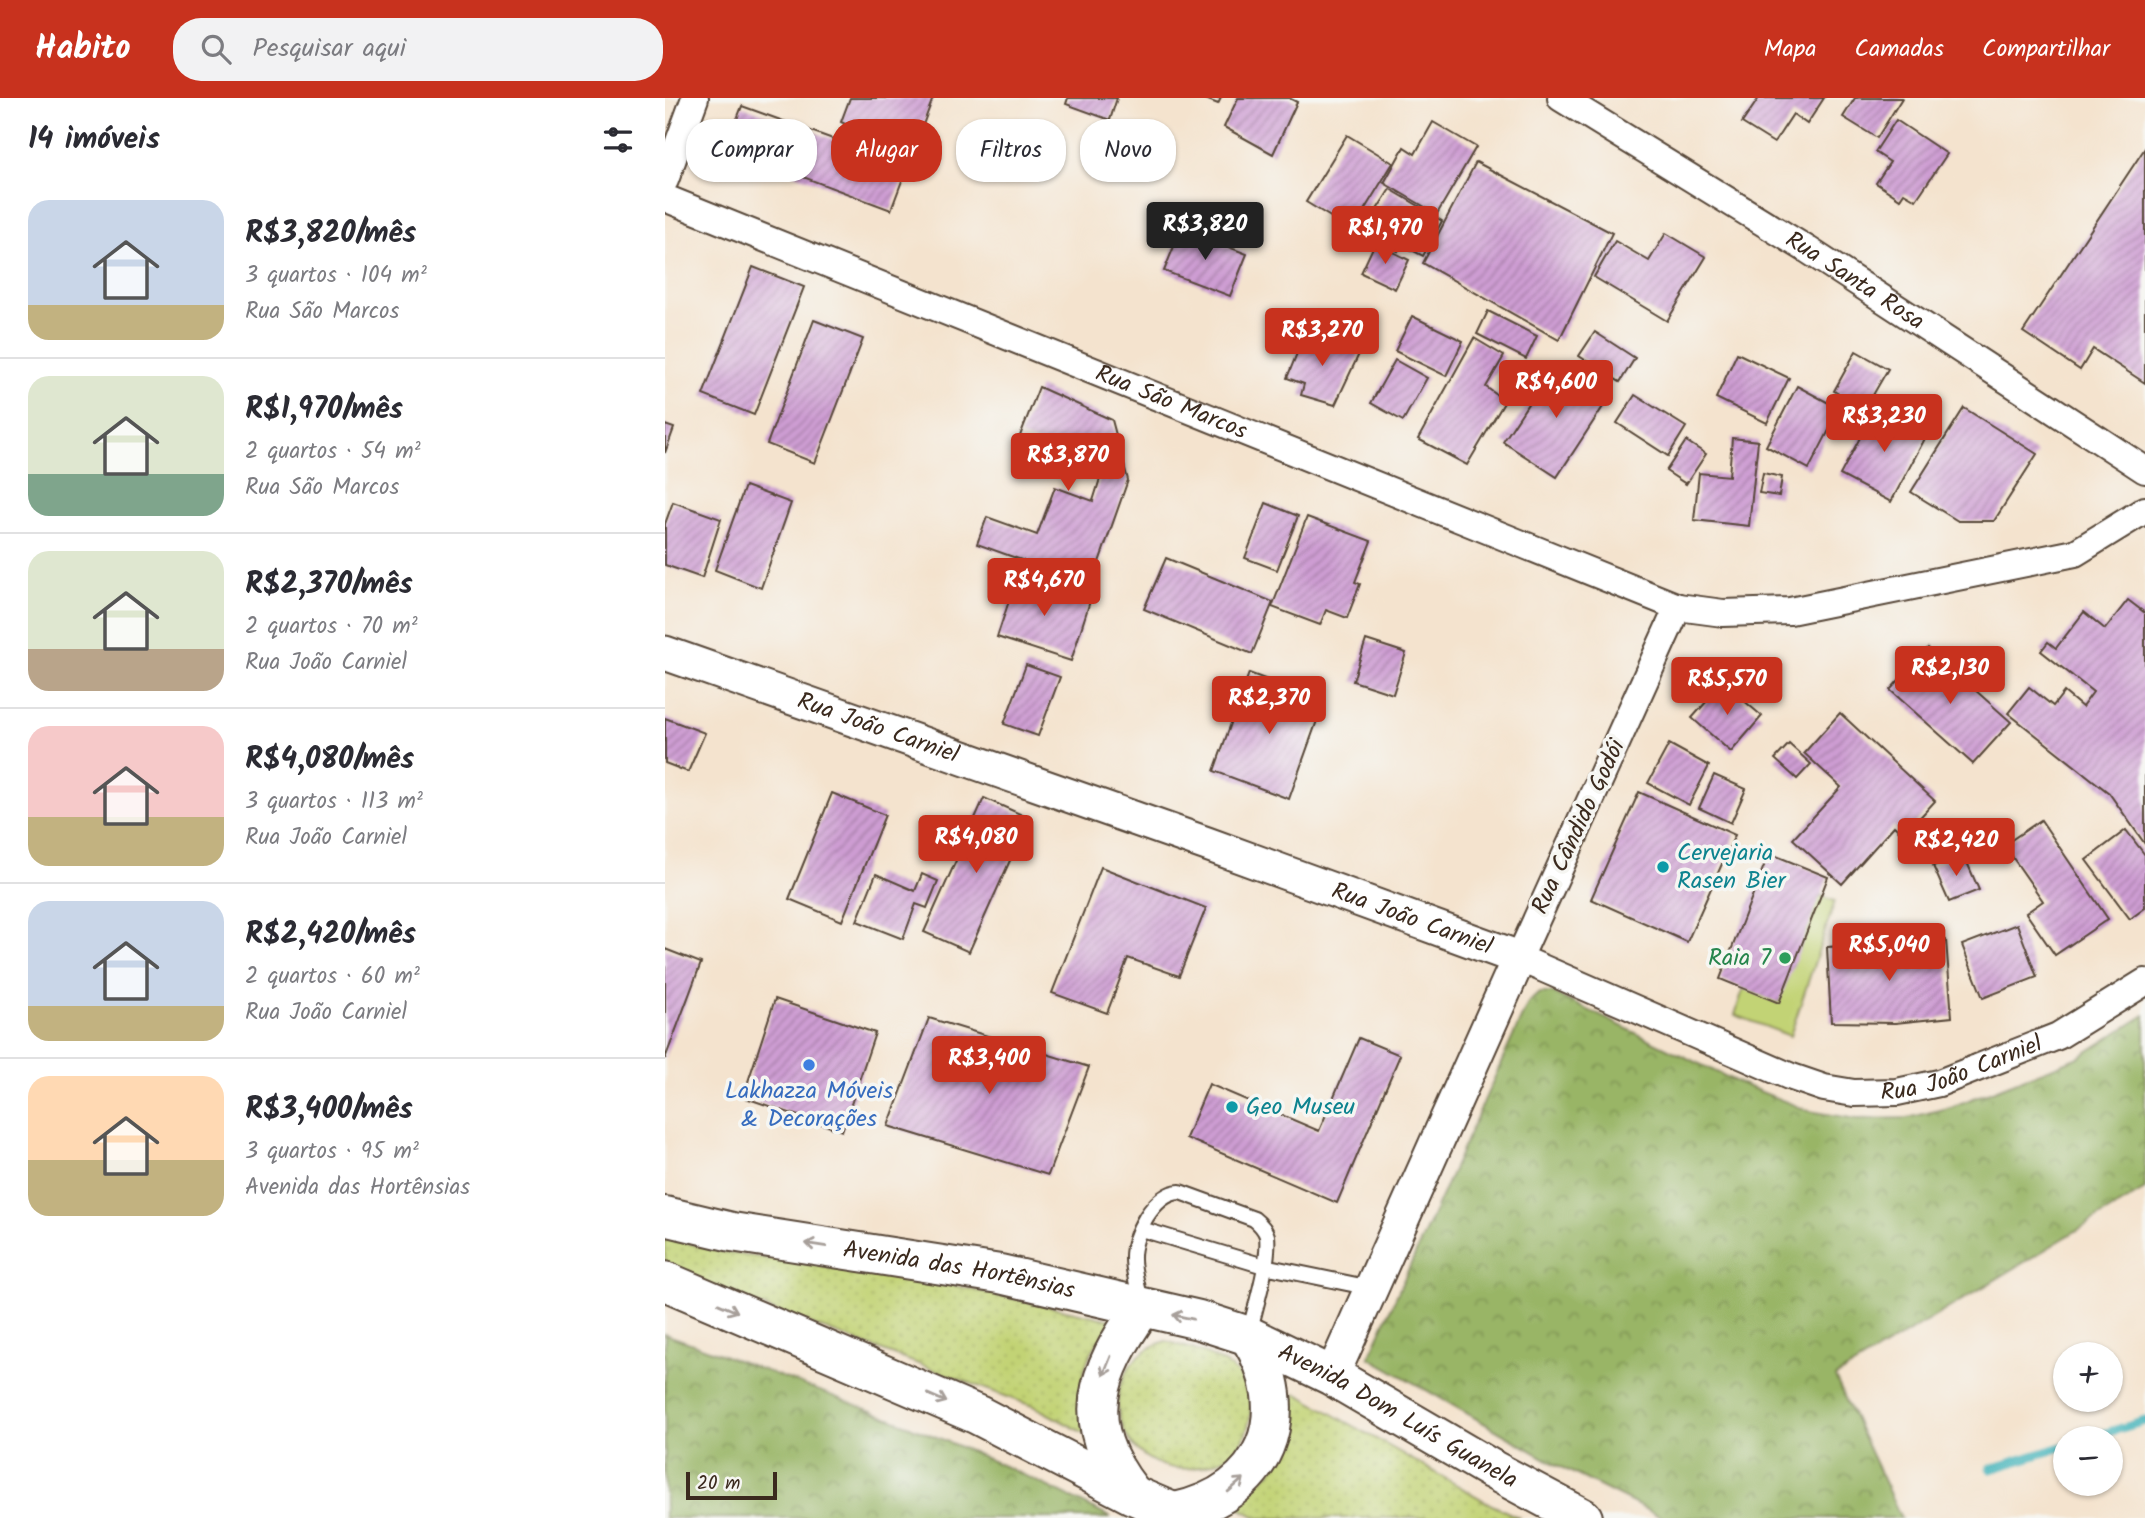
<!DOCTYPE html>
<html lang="pt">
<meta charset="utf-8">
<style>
:root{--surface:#fff;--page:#f2f2f3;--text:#2b2b33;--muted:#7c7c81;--line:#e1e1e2;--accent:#c8321e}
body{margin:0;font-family:Kalam,sans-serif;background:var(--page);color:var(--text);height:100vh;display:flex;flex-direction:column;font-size:26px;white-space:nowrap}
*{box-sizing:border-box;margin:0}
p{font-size:23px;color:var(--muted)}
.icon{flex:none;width:38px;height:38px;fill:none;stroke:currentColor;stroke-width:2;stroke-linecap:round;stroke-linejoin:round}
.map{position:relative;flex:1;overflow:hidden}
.panel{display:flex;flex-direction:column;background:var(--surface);width:665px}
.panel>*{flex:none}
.hud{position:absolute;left:21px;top:21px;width:665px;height:63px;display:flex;gap:14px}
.controls{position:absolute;left:1388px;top:1244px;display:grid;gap:14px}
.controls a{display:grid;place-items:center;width:70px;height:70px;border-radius:50%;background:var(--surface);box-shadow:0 2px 5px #0004;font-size:35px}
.scale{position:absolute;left:21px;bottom:18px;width:91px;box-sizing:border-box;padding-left:7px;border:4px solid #3b2a1e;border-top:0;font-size:19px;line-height:24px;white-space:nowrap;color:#3b2a1e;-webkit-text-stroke:5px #f6f6f2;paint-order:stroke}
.price{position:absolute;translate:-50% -60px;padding:0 16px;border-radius:7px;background:var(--accent);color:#fff;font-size:23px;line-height:46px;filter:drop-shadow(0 2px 4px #0008)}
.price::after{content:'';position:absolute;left:50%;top:42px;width:21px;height:16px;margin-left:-10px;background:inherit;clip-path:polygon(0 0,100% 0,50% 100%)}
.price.active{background:#222;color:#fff}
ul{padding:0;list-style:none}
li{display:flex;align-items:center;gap:21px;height:175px;padding:0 28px}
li+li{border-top:2px solid var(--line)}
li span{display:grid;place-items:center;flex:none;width:196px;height:140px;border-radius:21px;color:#555}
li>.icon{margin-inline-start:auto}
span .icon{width:84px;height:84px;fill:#fffc;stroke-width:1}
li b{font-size:30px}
h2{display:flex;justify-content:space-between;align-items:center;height:84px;padding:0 28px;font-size:30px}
.pill{padding:0 24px;border-radius:28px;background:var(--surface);box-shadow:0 2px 5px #0004;font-size:24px;line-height:63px}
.pill.active{background:var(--accent);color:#fff}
header{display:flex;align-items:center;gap:42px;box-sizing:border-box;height:98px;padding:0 35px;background:var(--accent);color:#fff}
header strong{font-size:33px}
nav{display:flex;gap:38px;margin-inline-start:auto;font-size:24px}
.search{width:490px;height:63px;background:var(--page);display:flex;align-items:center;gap:18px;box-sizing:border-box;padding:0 24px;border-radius:28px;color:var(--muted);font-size:26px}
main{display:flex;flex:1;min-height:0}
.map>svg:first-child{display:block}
.grass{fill:url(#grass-dots);stroke:#7e7e4a;stroke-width:2}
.forest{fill:url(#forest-crowns);stroke:#6a7042;stroke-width:2}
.pitch{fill:#c2d375;stroke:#7e7e4a;stroke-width:2}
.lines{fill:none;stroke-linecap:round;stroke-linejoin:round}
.stream{stroke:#41b2b9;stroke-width:9}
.building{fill:url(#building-hatch)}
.service-casing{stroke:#574638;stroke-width:18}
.minor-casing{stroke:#574638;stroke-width:30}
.tertiary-casing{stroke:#574638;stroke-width:37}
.primary-casing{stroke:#574638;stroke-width:42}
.service{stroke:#fff;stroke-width:14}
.minor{stroke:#fff;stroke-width:26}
.tertiary{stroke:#fff;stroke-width:33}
.primary{stroke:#fff;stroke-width:38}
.oneway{stroke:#a79f9a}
.culture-dot{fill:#0f9aa8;stroke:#f6f6f2;stroke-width:2.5}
.leisure-dot{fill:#2e9e5b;stroke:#f6f6f2;stroke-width:2.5}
.shop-dot{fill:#3f7fe0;stroke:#f6f6f2;stroke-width:2.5}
.labels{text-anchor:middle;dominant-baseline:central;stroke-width:7;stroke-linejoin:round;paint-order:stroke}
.street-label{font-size:24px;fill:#3b2a1e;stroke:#f6f6f2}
.culture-label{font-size:24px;fill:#0d838f;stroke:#f6f6f2;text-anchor:start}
.leisure-label{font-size:24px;fill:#27864d;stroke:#f6f6f2;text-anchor:end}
.shop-label{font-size:24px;fill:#366cbe;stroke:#f6f6f2}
</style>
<header>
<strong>Habito</strong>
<div class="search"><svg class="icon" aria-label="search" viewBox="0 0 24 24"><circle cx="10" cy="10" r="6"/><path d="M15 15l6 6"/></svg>Pesquisar aqui</div>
<nav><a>Mapa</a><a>Camadas</a><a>Compartilhar</a></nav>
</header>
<main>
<section class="panel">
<h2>14 imóveis<svg class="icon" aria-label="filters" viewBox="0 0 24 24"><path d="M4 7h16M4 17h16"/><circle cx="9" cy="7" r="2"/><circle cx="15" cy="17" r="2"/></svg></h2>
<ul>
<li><span style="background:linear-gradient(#c9d6e8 75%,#c2b280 0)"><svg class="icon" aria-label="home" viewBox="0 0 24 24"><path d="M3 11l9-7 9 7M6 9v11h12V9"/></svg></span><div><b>R$3,820/mês</b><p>3 quartos · 104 m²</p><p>Rua São Marcos</p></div></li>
<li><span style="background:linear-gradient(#dfe7d0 70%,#7fa58c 0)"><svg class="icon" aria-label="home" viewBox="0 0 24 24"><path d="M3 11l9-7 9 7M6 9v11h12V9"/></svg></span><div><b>R$1,970/mês</b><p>2 quartos · 54 m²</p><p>Rua São Marcos</p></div></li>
<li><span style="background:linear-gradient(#dfe7d0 70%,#b9a48a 0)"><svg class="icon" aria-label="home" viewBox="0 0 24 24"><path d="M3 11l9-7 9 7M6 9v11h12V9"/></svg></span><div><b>R$2,370/mês</b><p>2 quartos · 70 m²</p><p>Rua João Carniel</p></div></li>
<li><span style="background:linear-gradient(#f6c9c9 65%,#c2b280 0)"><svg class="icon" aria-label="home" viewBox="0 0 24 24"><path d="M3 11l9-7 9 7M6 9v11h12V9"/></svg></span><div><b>R$4,080/mês</b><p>3 quartos · 113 m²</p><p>Rua João Carniel</p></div></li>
<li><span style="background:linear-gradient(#c9d6e8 75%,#c2b280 0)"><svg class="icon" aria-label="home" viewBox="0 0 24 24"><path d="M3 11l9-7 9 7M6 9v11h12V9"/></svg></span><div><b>R$2,420/mês</b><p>2 quartos · 60 m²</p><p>Rua João Carniel</p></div></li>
<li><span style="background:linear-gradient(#ffd9b3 60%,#c2b280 0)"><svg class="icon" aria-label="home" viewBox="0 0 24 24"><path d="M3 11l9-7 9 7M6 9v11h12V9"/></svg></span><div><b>R$3,400/mês</b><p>3 quartos · 95 m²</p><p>Avenida das Hortênsias</p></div></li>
</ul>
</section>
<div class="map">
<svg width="1480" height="1420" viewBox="0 0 1480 1420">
<defs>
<pattern id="grass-dots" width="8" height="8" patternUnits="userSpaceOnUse" patternTransform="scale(1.75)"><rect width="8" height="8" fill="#c2d375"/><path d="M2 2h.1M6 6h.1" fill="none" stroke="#a8b565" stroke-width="1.8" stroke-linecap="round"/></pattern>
<pattern id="forest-crowns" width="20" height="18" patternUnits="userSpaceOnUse" patternTransform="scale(1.75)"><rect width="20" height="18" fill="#99b566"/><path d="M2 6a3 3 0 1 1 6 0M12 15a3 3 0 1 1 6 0" fill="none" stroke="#7e9353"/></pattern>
<pattern id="building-hatch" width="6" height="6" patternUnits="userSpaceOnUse" patternTransform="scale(1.75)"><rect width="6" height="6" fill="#ce9dd3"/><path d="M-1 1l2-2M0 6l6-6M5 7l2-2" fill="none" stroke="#a880ab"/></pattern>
</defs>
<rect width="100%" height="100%" fill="#f6f6f2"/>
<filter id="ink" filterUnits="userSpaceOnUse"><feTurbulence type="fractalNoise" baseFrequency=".0143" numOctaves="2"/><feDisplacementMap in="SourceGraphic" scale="14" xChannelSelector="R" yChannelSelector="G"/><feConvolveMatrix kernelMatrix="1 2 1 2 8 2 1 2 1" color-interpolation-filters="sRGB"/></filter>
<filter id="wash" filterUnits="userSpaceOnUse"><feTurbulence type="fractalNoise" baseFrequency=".00686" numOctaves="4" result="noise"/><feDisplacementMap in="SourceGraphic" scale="28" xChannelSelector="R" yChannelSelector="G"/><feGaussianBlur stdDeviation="1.57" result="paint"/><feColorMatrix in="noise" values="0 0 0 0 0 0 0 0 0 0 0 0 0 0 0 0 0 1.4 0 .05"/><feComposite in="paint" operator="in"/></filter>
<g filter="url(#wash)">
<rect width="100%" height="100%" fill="#f4e3ce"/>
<g class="grass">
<path d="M0,1139L57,1154L278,1185L455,1224C410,1256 417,1287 419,1335L370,1309L50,1191L0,1168Z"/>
<path d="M501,1243C542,1255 599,1271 584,1324C581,1338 575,1352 562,1359C461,1411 409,1274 501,1243Z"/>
<path d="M631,1295L827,1407L855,1420H593L565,1405L606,1374L619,1351Z"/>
</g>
<g class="forest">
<path d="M874,895H888L1074,985L1144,1013L1192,1021L1243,1020L1286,1009L1414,959L1480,917V1091L1170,1279L1236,1420H998L890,1366L704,1259L863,905Z"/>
<path d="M0,1236C151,1291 303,1345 446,1420H0Z"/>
</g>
<path class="pitch" d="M1113,781L1170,803L1125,938L1070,917Z"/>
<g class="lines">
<g class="stream">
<path d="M1424,1340L1480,1323"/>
<path d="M1326,1371L1400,1348"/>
</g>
</g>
<g id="blocks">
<g class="building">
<path d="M185,0H268L226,112L61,50L77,8L187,48L193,32L176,24Z"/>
<path d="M403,0H452L445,22L401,6Z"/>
<path d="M538,0H556L553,6Z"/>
<path d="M573,0H624L632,4L608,56L559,29Z"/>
<path d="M1094,0H1159L1142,26L1128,16L1109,45L1077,25Z"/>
<path d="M1190,0H1237L1212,40L1178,19Z"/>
<path d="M1231,22L1282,56L1251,102L1239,95L1235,101L1211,85L1225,64L1210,54Z"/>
<path d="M768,24L811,49L772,116L719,85L739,49L750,56Z"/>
<path d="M682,37L728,65L687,132L641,104Z"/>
<path d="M1480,50V285L1428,251L1415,272L1358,234Z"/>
<path d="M811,64L947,135L894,242L758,165Z"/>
<path d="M725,91L759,111L733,153L699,132Z"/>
<path d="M762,114L777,123L758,158L741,149Z"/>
<path d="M516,131L582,156L565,198L499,173Z"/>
<path d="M1001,135L1041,159L1002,223L929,179L950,143L984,163Z"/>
<path d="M710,145L744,162L730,191L696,175Z"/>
<path d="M88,169L139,189L89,317L38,297Z"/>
<path d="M823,213L872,238L861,261L812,236Z"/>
<path d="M747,218L798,243L781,278L730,253Z"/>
<path d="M149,222L198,241L150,365L102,346Z"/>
<path d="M641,233L694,256L670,307L636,297L639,286L622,280Z"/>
<path d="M930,234L970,260L955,284L914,258Z"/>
<path d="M809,240L839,258L821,289L840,303L802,367L753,341Z"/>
<path d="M1191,253L1223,271L1200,311L1169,293Z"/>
<path d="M1072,255L1124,280L1102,325L1051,300Z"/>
<path d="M730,262L762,280L738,323L706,305Z"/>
<path d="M889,266L943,301L892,379L838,344Z"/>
<path d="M1132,288L1175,311L1144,371L1101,348Z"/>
<path d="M374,289L447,322L463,382L426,487L312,446L322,419L372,437L390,389L428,403L438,371L355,338Z"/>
<path d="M970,297L1021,329L1003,358L952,325Z"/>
<path d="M1212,308L1263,335L1226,404L1175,377Z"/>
<path d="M1299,310L1372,356L1329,423H1293L1246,394Z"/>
<path d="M0,327L9,330L0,355Z"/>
<path d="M1067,340L1093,343L1084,428L1029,422L1034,375L1064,378Z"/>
<path d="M1021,343L1041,356L1021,386L1001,373Z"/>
<path d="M1098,375L1117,379L1114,398L1094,395Z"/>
<path d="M80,388L126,405L96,490L50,472Z"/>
<path d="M8,404L56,421L37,480L0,467V426Z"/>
<path d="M601,405L633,418L612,472L580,460Z"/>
<path d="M642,419L706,443L690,484L695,486L682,520L661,512L655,527L607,509Z"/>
<path d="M501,460L608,504L587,556L479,511Z"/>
<path d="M353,476L426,500L406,563L332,539Z"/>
<path d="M1463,502L1480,515V746L1444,695L1343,615L1364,589L1388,608L1399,594L1417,609L1428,594L1376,553L1383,544L1391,550L1419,514L1440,531Z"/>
<path d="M701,542L741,555L728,596L688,583Z"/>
<path d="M1263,550L1346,624L1308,666L1225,592Z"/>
<path d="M361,567L395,579L373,638L339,626Z"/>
<path d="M584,575L659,603L624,701L549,673Z"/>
<path d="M1058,585L1097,618L1066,654L1027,620Z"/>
<path d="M1175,615L1270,703L1239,737L1229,728L1177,786L1128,741L1176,689L1139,655Z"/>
<path d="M0,620L40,635L23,674L0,665Z"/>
<path d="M1004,646L1044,668L1024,707L983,685Z"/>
<path d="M1124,646L1146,666L1132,681L1110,661Z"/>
<path d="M1049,677L1081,691L1066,725L1034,710Z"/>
<path d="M974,694L1070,737L1022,844L926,801Z"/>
<path d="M167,695L220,717L177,823L124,801Z"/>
<path d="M319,700L364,720L304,854L259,834Z"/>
<path d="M1376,722L1443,821L1390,857L1361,815L1378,803L1339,747Z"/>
<path d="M1461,732L1480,757V810L1465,821L1421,762Z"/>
<path d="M1104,755L1163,779L1114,905L1055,881Z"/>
<path d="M1298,755L1314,792L1284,804L1268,768Z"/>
<path d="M436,769L541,810L514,878L463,860L442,915L387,895Z"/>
<path d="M211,776L250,793L257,776L273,783L262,810L251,806L238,841L192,823Z"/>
<path d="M1352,826L1372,879L1318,900L1297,847Z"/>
<path d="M1281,842L1287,919L1230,925L1166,924L1162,849Z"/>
<path d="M0,851L36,865L0,961Z"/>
<path d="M110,901L210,935L177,1033L78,999Z"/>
<path d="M264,920L424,969L383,1077L223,1028Z"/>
<path d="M694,940L735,957L672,1105L521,1040L544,986L654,1033Z"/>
</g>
</g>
</g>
<g filter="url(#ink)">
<use href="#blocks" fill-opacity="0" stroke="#574638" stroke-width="2"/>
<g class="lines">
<g class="service-casing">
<g id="service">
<path d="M476,1131L599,1168L706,1190"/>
<path d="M476,1205C474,1191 468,1175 468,1161C467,1137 489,1095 515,1094L589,1121C594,1125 600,1131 602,1138C605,1164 590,1209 584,1236"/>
</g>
</g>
<g class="minor-casing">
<g id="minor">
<path id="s1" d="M896,0L1143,152L1480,372"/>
<path d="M0,82L30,0"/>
<path id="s2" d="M0,100L1013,509"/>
<path id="s3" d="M1480,412L1410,455L1125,513L1058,515L1013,509L854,860L1124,978L1159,990L1189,995L1232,994L1274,985L1393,938L1480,884"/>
</g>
</g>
<g class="tertiary-casing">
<g id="tertiary">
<path id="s4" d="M0,555L542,746L854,860L667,1278"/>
</g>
</g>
<g class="primary-casing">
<g id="primary">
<path id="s5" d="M0,1118L67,1134L335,1176L534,1222L584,1238L667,1278L828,1372L918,1420"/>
<path d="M0,1183L313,1317L468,1397L522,1420"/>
<path d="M466,1394C412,1325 431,1275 477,1210"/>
<path d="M510,1414C601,1395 633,1316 584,1238"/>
</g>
</g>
<use href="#service" class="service"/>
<use href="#minor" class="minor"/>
<use href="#tertiary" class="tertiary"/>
<use href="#primary" class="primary"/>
</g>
<defs><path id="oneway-shaft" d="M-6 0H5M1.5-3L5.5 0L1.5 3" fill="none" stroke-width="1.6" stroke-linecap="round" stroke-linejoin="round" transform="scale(1.75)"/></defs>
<g class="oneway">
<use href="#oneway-shaft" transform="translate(151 1147) rotate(-171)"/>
<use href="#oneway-shaft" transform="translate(63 1210) rotate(23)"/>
<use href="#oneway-shaft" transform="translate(518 1219) rotate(-168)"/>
<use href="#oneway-shaft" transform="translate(442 1268) rotate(112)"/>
<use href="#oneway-shaft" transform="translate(272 1300) rotate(23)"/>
<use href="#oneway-shaft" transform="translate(571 1387) rotate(-41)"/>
</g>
</g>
<g class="culture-dot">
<circle cx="998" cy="769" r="7"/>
<circle cx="567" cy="1009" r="7"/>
</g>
<circle class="leisure-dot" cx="1120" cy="860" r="7"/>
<circle class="shop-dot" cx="144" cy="967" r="7"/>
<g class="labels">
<g class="street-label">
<text stroke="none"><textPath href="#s1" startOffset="346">Rua Santa Rosa</textPath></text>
<text stroke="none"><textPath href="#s2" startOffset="546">Rua São Marcos</textPath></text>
<text stroke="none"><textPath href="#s4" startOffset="226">Rua João Carniel</textPath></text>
<text transform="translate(914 729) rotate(-65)">Rua Cândido Godói</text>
<text stroke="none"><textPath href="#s4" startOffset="793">Rua João Carniel</textPath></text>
<text stroke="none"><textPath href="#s3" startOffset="1344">Rua João Carniel</textPath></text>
<text stroke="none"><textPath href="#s5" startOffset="299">Avenida das Hortênsias</textPath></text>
<text stroke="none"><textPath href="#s5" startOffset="766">Avenida Dom Luís Guanela</textPath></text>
</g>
<g class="culture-label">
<text x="1012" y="755">Cervejaria<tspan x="1012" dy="28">Rasen Bier</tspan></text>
<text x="581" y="1009">Geo Museu</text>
</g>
<g class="leisure-label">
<text x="1106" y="860">Raia 7</text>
</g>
<g class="shop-label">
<text x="144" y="993">Lakhazza Móveis<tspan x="144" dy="28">&amp; Decorações</tspan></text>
</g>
</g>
</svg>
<div class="controls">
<a>+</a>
<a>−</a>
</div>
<div class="scale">20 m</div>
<b class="price active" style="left:540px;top:164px">R$3,820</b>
<b class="price" style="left:720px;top:168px">R$1,970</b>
<b class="price" style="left:657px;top:270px">R$3,270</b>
<b class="price" style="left:891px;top:322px">R$4,600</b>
<b class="price" style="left:1219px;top:356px">R$3,230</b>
<b class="price" style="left:403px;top:395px">R$3,870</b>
<b class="price" style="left:379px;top:520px">R$4,670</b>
<b class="price" style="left:1285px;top:608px">R$2,130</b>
<b class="price" style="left:1062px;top:619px">R$5,570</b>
<b class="price" style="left:604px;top:638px">R$2,370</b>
<b class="price" style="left:311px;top:777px">R$4,080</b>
<b class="price" style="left:1291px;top:780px">R$2,420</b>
<b class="price" style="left:1224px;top:885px">R$5,040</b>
<b class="price" style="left:324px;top:998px">R$3,400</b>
<div class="hud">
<a class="pill">Comprar</a>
<a class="pill active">Alugar</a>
<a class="pill">Filtros</a>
<a class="pill">Novo</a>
</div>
</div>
</main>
